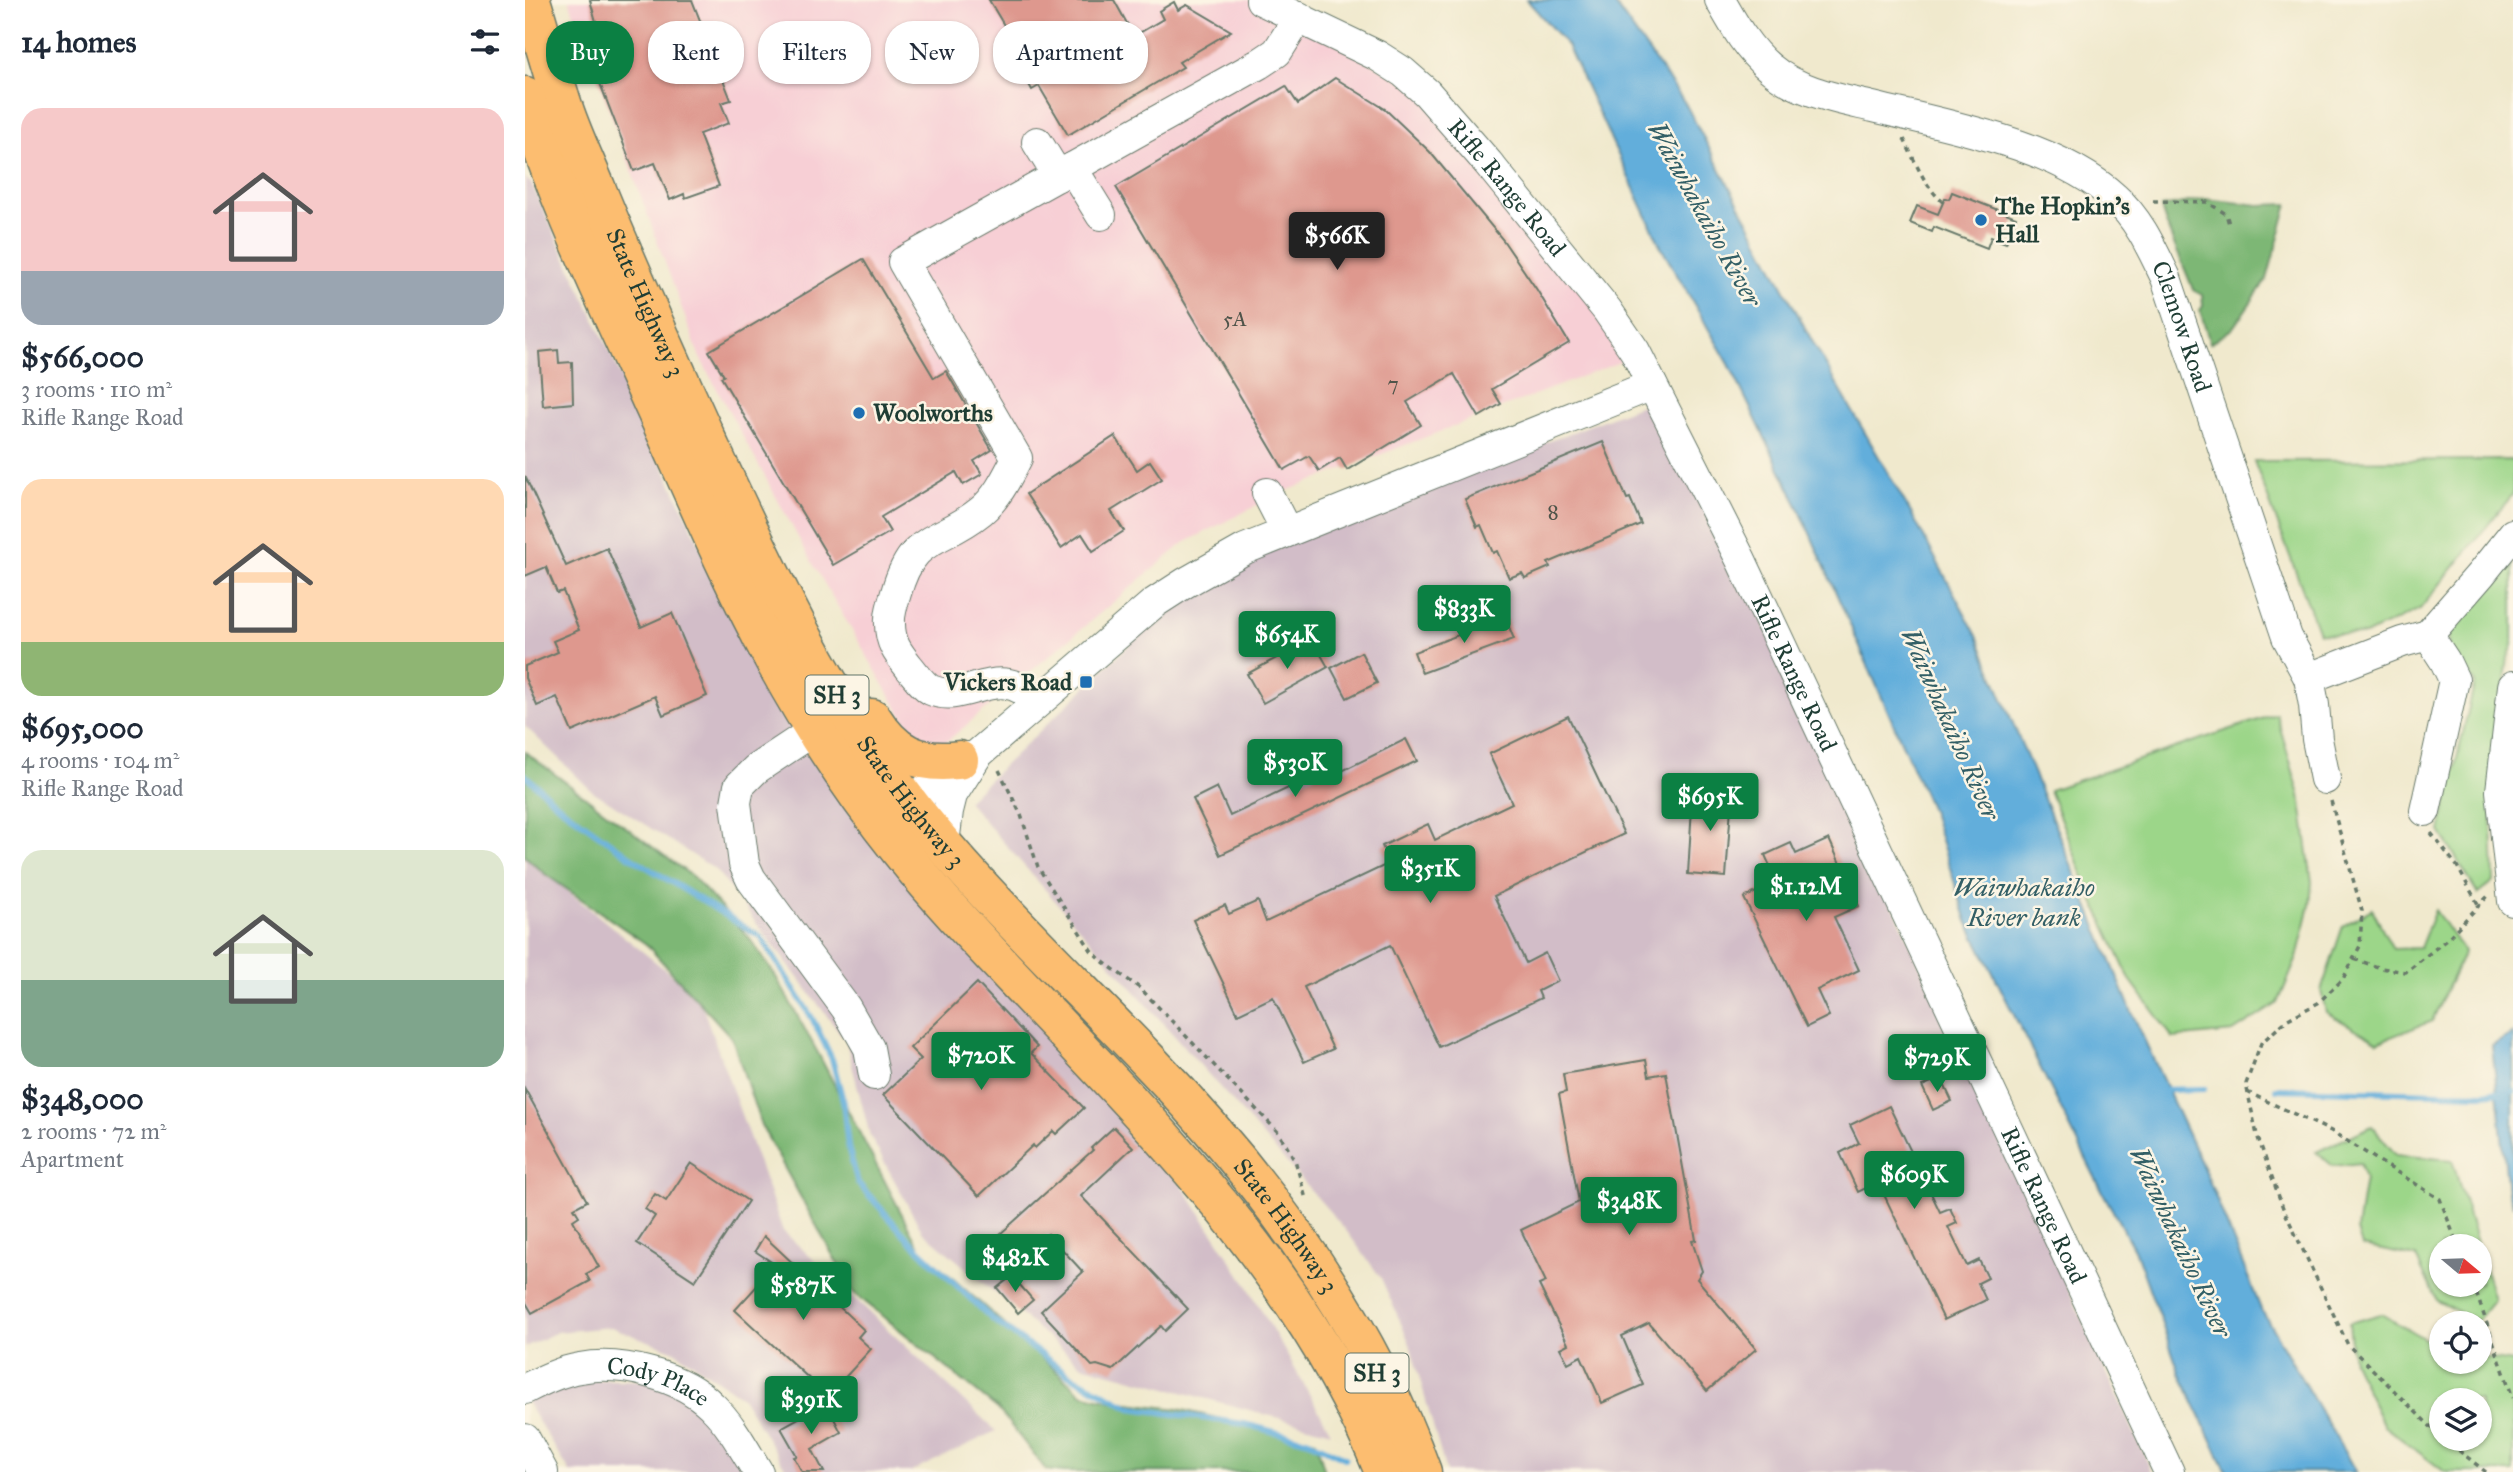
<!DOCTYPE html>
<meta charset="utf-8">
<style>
:root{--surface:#fff;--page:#f6f6f7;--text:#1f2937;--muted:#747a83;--accent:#0b8043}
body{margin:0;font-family:"IM FELL Great Primer",serif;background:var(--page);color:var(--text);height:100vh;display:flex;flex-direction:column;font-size:26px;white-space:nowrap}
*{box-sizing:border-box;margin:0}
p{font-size:23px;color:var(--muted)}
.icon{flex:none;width:38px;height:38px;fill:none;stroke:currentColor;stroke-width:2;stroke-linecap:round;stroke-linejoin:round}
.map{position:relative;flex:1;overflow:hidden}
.details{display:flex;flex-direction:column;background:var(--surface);width:525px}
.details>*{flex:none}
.top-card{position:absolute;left:21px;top:21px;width:665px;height:63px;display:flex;gap:14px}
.needle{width:46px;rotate:109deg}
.controls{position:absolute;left:1904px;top:1234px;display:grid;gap:14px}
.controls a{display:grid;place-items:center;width:63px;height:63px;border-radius:50%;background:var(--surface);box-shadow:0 2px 5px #0004;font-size:35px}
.price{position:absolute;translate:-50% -60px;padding:0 16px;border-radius:7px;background:var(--accent);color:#fff;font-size:23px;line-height:46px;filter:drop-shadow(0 2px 4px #0008)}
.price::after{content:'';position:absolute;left:50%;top:42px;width:21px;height:16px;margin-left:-10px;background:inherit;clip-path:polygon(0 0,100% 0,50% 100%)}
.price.selected{background:#222;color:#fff}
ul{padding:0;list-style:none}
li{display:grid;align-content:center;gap:14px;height:371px;padding:0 21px}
li span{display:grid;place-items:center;height:217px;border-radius:21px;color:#555}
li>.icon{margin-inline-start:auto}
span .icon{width:126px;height:126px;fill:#fffc;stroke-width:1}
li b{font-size:30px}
h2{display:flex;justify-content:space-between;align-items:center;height:84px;padding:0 21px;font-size:30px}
.chip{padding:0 24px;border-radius:28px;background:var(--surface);box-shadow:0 2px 5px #0004;font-size:24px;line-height:63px}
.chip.selected{background:var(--accent);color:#fff}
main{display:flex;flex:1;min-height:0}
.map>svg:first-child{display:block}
.built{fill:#f7cfd5}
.industrial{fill:#d2bdc8}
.green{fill:#9cd689;stroke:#5e8a5e;stroke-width:2;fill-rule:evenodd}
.forest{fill:#7db775;stroke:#4e7a54;stroke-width:2}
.water{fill:#62aedb;stroke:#407688;stroke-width:2}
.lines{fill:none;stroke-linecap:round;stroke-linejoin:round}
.stream{stroke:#62aedb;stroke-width:6}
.building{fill:#de988e}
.minor-casing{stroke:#68796a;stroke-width:32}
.highway-casing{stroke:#68796a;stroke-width:41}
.path{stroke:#68796a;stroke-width:3.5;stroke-dasharray:5 5;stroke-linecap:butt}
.minor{stroke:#fff;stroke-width:30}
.highway{stroke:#fcbd6f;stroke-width:38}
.poi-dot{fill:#1f6fb2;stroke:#fcf5e5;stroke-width:2.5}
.labels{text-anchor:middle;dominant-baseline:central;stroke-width:5;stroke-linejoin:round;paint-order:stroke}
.number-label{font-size:21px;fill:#4f544a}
.shield{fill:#fcf5e5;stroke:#617469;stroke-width:2}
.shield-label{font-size:23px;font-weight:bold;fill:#1f3d34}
.street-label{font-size:24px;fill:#1f3d34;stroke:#fcf5e5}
.poi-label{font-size:24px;font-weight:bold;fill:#1f3d34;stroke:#fcf5e5;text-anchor:start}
.water-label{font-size:26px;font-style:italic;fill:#335f66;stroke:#fcf5e5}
</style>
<main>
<section class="details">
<h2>14 homes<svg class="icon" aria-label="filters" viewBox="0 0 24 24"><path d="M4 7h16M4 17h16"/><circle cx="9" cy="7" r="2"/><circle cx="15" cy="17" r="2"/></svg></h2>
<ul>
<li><span style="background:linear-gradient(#f6c9c9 75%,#9aa5b1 0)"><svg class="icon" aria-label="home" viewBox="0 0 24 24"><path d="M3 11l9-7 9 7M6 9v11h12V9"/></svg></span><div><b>$566,000</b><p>3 rooms · 110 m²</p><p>Rifle Range Road</p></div></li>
<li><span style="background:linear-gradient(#ffd9b3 75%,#8fb573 0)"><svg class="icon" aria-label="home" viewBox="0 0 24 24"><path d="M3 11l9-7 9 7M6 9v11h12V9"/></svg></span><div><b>$695,000</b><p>4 rooms · 104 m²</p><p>Rifle Range Road</p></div></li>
<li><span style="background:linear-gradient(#dfe7d0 60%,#7fa58c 0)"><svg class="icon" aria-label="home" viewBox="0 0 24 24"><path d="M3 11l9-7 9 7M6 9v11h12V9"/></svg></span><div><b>$348,000</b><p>2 rooms · 72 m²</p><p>Apartment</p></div></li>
</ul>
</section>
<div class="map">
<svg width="1988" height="1472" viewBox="0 0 1988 1472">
<rect width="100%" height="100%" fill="#fcf5e5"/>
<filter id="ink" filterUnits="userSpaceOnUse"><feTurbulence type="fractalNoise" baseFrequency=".0143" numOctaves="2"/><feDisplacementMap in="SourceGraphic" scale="14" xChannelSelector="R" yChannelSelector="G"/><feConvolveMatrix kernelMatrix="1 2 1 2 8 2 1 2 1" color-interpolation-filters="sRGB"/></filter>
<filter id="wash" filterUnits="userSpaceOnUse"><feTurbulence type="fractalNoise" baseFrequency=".00686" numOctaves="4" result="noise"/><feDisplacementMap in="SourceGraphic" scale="28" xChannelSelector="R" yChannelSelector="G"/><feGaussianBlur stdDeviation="1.57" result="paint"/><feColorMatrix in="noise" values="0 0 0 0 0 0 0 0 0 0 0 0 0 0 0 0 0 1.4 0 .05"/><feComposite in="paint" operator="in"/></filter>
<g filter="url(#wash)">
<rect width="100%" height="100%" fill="#f0e9cd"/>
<path class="built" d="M44,0H735L893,90L1047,265L1100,360L756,493L659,543L402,758L285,559L175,358Z"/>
<g class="industrial">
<path d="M0,178L6,183L190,577L658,1187L722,1285L806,1432L556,1365L397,1231L345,1136L321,1041L191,870L66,790L0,726Z"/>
<path d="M1119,404L1139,406L1627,1472H921L885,1344L856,1278L820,1229L442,801L652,599L722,560Z"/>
<path d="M0,857L174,997L258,1231L471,1431L386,1472H263L217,1397L150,1351L86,1327L32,1332L0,1347Z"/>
<path d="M43,1379L142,1381L206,1438L226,1472H45L0,1400Z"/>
</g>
<g class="green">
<path d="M1988,460V494L1895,609L1840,635L1794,633L1729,461Z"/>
<path d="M1988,564V645L1983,657L1966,796L1969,881L1953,894L1915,831L1950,682L1925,650L1924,631Z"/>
<path d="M1751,714L1775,795L1787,882L1785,905L1772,958L1753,1003L1708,1032L1648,1038L1604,978L1565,893L1524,790Z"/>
<path d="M1847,909L1868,949L1895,948L1910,910L1939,952L1907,1021L1853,1042L1801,1012L1796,991L1818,926Z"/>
<path d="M1847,1126L1871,1155L1927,1160L1953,1246H1916V1284H1955V1251L1969,1300L1952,1321L1912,1301L1891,1257L1837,1246L1832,1230L1840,1178L1835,1163L1808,1166L1791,1152Z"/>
<path d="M1856,1314L1916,1348V1362H1955V1357L1988,1362V1472H1920L1859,1426L1828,1362L1824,1323ZM1916,1400H1955V1438H1916Z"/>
</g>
<g class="forest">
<path d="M1680,199L1734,205L1763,204L1742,279L1707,329L1685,343L1675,310L1678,306L1677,295L1668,290C1658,262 1643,235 1636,207Z"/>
<path d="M0,752L168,877L225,939L250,975L294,1055L395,1249L557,1394L586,1401L653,1409L791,1441L800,1472H540L521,1470L473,1409L328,1292L236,1125L207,1038L121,944L20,874L0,856Z"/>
</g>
<g class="water">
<path d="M1002,0H1087L1160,103L1286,339L1386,513L1452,636L1608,1015L1683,1178L1736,1309L1831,1472H1702L1654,1371L1612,1255L1577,1191L1442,921L1407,812L1273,506L1204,364L1137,249L1042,45Z"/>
<path d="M1988,1033V1207L1983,1191L1967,1046Z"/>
</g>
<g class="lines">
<g class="stream">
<path d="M0,775L33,805L104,856L236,937L287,1018L307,1059L318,1101L323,1147L333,1183L385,1241L467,1319L544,1375L606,1408L719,1424L784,1441L820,1458"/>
<path d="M1751,1089L1956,1094L1988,1091"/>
<path d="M1637,1090L1679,1089"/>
</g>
</g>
<g id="blocks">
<g class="building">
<path d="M65,0H167L206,100L196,103L204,123L174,134L194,186L160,198L159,194L145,200L130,163L109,171L59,42L75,36Z"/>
<path d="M464,0H589L609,36L638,19L634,11L649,2L653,10L662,5L706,31L654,62L658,67L543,135L514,86L507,90L492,63L499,59Z"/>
<path d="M810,78L860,109L905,152L978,240L1012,290L1044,343L967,389L976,404L954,417L929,374L882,402L896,425L822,470L815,458L794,471L784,456L759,470L591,187L761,86L773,104Z"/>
<path d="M1427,192L1491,217L1481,243L1466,237L1462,248L1409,227L1407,232L1385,223L1392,206L1413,214L1420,198L1424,199Z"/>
<path d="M338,259L409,378L421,371L467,450L449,461L457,474L438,485L431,472L356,517L365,532L308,565L196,377L199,376L184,351Z"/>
<path d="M33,350L34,363L47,362L48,403L18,406L14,352Z"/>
<path d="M590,436L612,470L625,461L637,479L586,511L599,531L568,551L557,534L536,548L501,494Z"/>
<path d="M1078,442L1102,499L1105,498L1116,524L1023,563L1025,567L1000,578L997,573L984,578L972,551L968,553L956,525L952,527L940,499Z"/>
<path d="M0,476L41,566L82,548L116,627L147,613L182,696L138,715L130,696L47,732L32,697L12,706L0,678V666L33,652L28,641L54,630L38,591L32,593L21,567L0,576Z"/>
<path d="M980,617L989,639L897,673L889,652Z"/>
<path d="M787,639L803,667L738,703L722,674Z"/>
<path d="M836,652L852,683L822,698L806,668Z"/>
<path d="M1043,716L1099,834L969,896L1001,963L1020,953L1033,981L1013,991L1016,998L914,1047L865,945L779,987L808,1049L779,1062L748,997L713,1014L668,920L700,905L704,914L733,901L741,922L865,863L857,846L903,824L910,840L987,803L964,754Z"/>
<path d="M881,739L892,761L695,855L668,799L692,787L705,816L803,769L807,776Z"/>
<path d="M1168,790L1207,793L1201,877L1163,874Z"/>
<path d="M1304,839L1334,906L1309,917L1334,970L1292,990L1304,1016L1282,1027L1219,898L1252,882L1240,855L1266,843L1271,854Z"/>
<path d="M452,983L512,1047L506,1053L559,1108L531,1134L528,1131L510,1148L508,1145L454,1196L358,1095L396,1059L385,1048Z"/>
<path d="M1121,1060L1124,1076L1141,1073L1171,1240L1167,1241L1177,1271L1172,1279L1231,1349L1182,1391L1124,1323L1097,1336L1118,1385L1077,1403L1056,1356L1043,1363L1035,1348L1043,1344L1014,1285L1021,1282L996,1230L1054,1202L1034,1094L1041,1092L1038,1074Z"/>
<path d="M1416,1078L1427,1101L1408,1110L1397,1086Z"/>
<path d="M0,1089L62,1201L49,1208L54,1216L48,1220L74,1267L61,1274L65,1281L7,1313L0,1301Z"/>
<path d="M1364,1106L1415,1212L1425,1208L1432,1223L1423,1227L1442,1266L1454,1260L1463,1278L1453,1283L1461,1300L1419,1320L1353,1182L1333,1192L1315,1153L1334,1143L1325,1125Z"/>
<path d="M589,1127L608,1147L556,1196L663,1309L640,1331L636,1326L588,1370L572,1365L567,1366L516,1311L558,1272L523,1234L496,1259L474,1235L568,1150L566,1148Z"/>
<path d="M166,1163L223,1201L170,1281L112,1243L130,1216L120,1209L130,1194L141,1201Z"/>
<path d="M239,1236L339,1330L333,1337L346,1349L303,1396L210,1310L251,1265L230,1251Z"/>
<path d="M487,1276L508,1300L493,1313L472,1288Z"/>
<path d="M301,1403L316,1432L287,1449L299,1472H277L269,1457L272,1456L256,1428Z"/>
</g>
</g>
</g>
<g filter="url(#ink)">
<use href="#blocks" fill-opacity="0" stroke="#68796a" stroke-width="2"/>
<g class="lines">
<g class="minor-casing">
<g id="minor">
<path id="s1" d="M736,0L853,56L878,72L902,93L963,163L1082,310L1110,351L1216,560L1644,1472"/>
<path id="s2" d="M1195,0C1209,25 1223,50 1245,68C1273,92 1314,99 1348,107C1425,126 1531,144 1590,198C1614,219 1627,249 1641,278L1762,637L1784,678L1789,705L1792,739L1800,779"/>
<path d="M512,142L533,176"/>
<path d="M547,168L576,215"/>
<path d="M742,493L762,532"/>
<path d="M1784,678L1877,642L1903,635L1956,574L1988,534"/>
<path d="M1988,686L1976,791L1988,901"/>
<path d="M511,702C476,659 441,706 406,690C397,685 391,675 384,667C373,653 365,643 365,624C364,614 368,603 371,593C388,532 414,545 456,511C473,497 482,477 492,458L378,262L734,64L752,52L774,17"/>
<path d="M297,708L276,739L231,769L214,786L211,803L219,864L226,879L321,1008L344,1048L349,1075"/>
<path d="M1900,811L1929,680L1920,661L1903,635"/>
<path d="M384,826C393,790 406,783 434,760L442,757"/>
<path d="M419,844L423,811L427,795L453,754L629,603L660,583L720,549L1127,385"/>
<path id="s3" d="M0,1389C18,1380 36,1371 55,1368C96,1360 157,1376 187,1406C206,1424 219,1449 233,1472"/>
<path d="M0,1439L18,1472"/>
</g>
</g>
<g class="highway-casing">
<g id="highway">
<path id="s4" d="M6,0C17,36 27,73 39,109C48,136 61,163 72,190C106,274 144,356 181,438C241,567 301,699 390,811C461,899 545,978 623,1060C738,1179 840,1316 897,1472"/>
<path d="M0,96C31,200 81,300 126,400C166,487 203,576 249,660C286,728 328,792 376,852C419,906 467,955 514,1005C648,1146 786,1288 859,1472"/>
<path d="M347,718C369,753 392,765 434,760"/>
</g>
</g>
<g class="path">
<path d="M1379,139C1390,161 1399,186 1418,202"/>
<path d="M1628,201L1682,202L1701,214L1704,224"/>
<path d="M474,770L496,815L513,867L566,950L577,961L616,989L753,1132L770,1160L781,1199"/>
<path d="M1806,801L1837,911L1835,946L1818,979L1793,1003L1763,1019L1736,1043L1721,1084L1732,1135L1758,1208L1823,1345L1916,1437"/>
<path d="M1906,833L1932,866L1953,904"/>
<path d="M1829,959L1856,968L1881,972L1920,941L1963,896"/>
<path d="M1722,1092L1806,1131L1915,1199L1933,1246"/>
<path d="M1948,1284L1988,1398"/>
<path d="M1918,1438L1961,1472"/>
</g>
<use href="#minor" class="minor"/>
<use href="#highway" class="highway"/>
</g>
</g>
<g class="poi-dot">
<circle cx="1456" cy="220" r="7"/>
<circle cx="334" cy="413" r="7"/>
<rect x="554" y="675" width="14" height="14" rx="3.5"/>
</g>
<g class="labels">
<g class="number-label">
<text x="710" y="319">5A</text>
<text x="868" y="384">7</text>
<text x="1028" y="512">8</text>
</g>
<g class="shield">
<rect x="280.5" y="675.5" width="63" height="39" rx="5"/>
<rect x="820.5" y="1353.5" width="63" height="39" rx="5"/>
</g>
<g class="shield-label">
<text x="312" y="695">SH 3</text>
<text x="852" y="1373">SH 3</text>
</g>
<g class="street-label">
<text stroke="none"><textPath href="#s1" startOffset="315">Rifle Range Road</textPath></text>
<text stroke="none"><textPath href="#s4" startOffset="324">State Highway 3</textPath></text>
<text stroke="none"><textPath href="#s2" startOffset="604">Clemow Road</textPath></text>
<text stroke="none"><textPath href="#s1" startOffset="882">Rifle Range Road</textPath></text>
<text stroke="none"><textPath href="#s4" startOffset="891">State Highway 3</textPath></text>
<text stroke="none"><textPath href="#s1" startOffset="1470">Rifle Range Road</textPath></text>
<text stroke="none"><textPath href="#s4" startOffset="1458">State Highway 3</textPath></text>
<text stroke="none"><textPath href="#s3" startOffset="140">Cody Place</textPath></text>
</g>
<g class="poi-label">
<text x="1470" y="206">The Hopkin's<tspan x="1470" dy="28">Hall</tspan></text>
<text x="348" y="413">Woolworths</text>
<text x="547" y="682" text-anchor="end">Vickers Road</text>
</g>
<g class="water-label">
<text transform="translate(1180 214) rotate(61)">Waiwhakaiho River</text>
<text transform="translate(1426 724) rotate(66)">Waiwhakaiho River</text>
<text x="1499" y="887">Waiwhakaiho<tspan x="1499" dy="30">River bank</tspan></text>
<text transform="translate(1656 1242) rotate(65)">Waiwhakaiho River</text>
</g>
</g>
</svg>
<div class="controls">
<a><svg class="needle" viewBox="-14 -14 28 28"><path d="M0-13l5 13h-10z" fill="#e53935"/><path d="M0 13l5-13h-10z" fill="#747a83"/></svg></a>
<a><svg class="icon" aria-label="locate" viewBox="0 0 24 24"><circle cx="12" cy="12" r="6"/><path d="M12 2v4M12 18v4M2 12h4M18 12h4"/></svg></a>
<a><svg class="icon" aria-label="layers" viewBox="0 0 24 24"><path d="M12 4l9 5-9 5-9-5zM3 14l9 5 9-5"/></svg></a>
</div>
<b class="price selected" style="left:812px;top:272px">$566K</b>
<b class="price" style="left:939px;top:645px">$833K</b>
<b class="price" style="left:762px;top:671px">$654K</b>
<b class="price" style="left:770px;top:799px">$530K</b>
<b class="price" style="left:1185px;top:833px">$695K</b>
<b class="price" style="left:905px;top:905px">$351K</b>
<b class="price" style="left:1281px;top:923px">$1.12M</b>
<b class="price" style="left:456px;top:1092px">$720K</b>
<b class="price" style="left:1412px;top:1094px">$729K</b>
<b class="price" style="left:1389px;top:1211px">$609K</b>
<b class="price" style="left:1104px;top:1237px">$348K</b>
<b class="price" style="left:490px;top:1294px">$482K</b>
<b class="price" style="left:278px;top:1322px">$587K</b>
<b class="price" style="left:286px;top:1436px">$391K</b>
<div class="top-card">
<a class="chip selected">Buy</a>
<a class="chip">Rent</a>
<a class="chip">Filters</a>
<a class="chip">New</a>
<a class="chip">Apartment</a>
</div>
</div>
</main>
